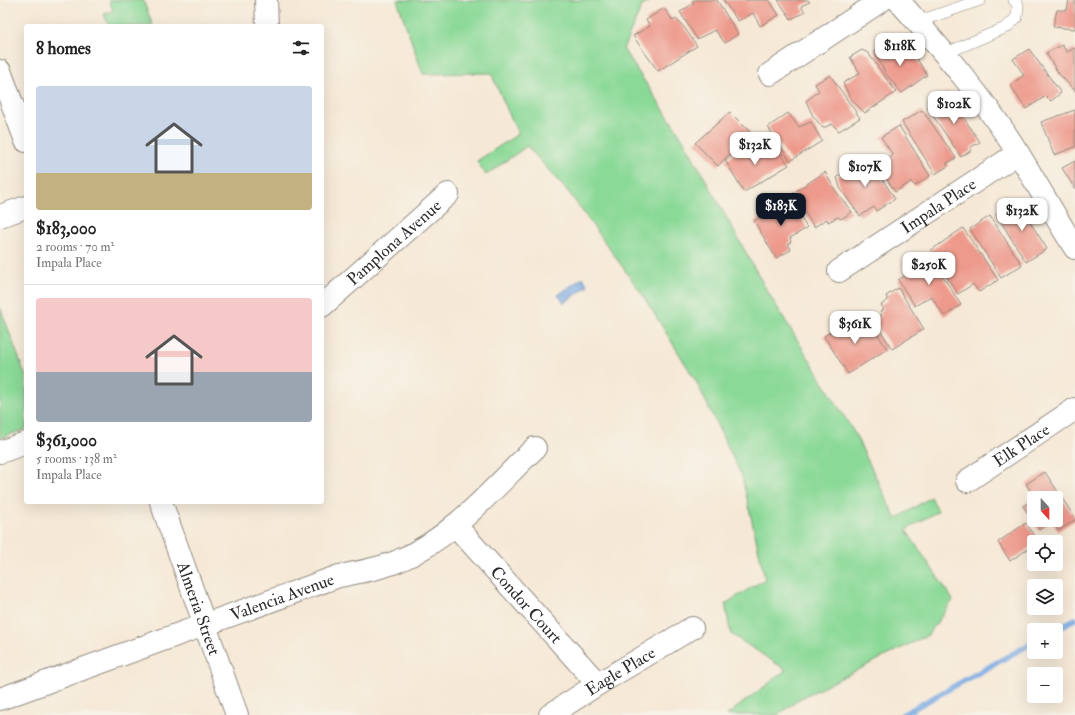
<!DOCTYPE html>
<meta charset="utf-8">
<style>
:root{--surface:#fff;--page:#f6f6f6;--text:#222;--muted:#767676;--line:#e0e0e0;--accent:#111827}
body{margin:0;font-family:"IM FELL Double Pica",serif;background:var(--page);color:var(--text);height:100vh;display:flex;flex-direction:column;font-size:15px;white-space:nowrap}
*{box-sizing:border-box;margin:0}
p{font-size:13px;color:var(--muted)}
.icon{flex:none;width:22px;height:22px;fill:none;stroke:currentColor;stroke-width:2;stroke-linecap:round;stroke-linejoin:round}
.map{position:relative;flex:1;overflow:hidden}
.details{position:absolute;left:24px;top:24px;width:300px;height:480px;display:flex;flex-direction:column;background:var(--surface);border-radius:4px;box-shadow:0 4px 16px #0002}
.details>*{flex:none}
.needle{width:26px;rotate:159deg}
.fabs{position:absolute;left:1027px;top:491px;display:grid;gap:8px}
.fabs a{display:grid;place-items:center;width:36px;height:36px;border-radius:4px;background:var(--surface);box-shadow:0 4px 16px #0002;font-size:20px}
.price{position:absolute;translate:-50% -34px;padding:0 9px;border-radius:8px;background:#fff;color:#222;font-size:13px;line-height:26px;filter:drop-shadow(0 1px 2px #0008)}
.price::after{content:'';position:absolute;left:50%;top:24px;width:12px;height:9px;margin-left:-6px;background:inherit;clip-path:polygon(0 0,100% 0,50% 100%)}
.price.current{background:var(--accent);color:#fff}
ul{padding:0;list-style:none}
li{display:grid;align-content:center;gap:8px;height:212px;padding:0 12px}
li+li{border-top:1px solid var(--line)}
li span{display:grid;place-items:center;height:124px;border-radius:4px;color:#555}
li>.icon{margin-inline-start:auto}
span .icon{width:72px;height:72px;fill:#fffc;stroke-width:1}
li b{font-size:17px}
h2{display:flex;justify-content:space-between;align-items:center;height:48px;padding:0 12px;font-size:17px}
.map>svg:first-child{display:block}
.green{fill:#8ad997;stroke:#5a8261}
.water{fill:#77a8e2;stroke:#516a86}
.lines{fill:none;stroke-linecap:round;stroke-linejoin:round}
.stream{stroke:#77a8e2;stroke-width:5.5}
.building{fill:#ed998b}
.service-casing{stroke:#908a80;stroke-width:12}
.minor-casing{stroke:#908a80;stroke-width:24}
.service{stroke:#fff;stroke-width:11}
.minor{stroke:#fff;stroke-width:22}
.labels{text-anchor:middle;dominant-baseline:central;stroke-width:3;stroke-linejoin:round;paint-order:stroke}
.street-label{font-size:17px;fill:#2b2b2b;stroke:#f7f3e8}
</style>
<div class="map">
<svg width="1075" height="715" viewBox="0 0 1075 715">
<rect width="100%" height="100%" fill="#f7f3e8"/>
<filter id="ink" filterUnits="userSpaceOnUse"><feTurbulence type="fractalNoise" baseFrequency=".025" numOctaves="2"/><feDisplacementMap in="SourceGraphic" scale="8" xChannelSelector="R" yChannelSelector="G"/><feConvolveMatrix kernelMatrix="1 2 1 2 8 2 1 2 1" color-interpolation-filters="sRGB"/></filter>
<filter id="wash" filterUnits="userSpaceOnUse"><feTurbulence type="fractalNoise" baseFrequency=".012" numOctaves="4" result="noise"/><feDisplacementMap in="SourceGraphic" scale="16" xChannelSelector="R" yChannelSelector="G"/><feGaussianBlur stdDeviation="0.9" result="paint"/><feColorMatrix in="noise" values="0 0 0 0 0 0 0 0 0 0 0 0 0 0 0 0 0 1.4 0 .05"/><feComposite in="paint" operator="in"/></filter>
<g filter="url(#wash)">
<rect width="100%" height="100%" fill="#f6e8d6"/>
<g class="green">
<path d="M109,0H143L153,26H109L104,14L113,11Z"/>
<path d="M397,0H651L642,6L623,49L683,139L766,289L855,434L896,519L931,497L938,511L906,530L953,600L928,635L799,699L778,715H727L786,670L731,634L725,604L765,579L742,477L696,381L642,294L570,194L527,146L486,175L477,161L518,134L491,73L423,74Z"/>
<path d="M0,307L26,377V429L0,438Z"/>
</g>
<path class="water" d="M583,277L588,286L564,303L558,295Z"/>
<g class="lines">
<g class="stream">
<path d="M1055,630L1075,619"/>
<path d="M902,715L1034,642"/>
</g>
</g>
<g id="blocks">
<g class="building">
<path d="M694,0H717L738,34L725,43L715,30L697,39L680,12L694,3L692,1Z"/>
<path d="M723,0H769L779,15L760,26L753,13L738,21Z"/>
<path d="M778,0H808L810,2L801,6L805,12L791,19Z"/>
<path d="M1069,0H1075V29L1053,27L1057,10H1067Z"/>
<path d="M664,8L673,21L676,19L684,27L697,46L658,71L633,36L650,26L646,20Z"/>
<path d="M888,42L896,55L910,48L927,75L902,93L886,74L874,51Z"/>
<path d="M1062,45L1067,52L1075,48V91L1059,74L1046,53Z"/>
<path d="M1029,49L1061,93L1051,101L1046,96L1026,109L1010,85L1024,75L1013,59Z"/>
<path d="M862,50L868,53L896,92L865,113L851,99L843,83L860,73L850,57Z"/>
<path d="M830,75L860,118L839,131L832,124L823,128L813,116L806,101L819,91L815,84Z"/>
<path d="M947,93L980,142L971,147L972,150L961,157L927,107Z"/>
<path d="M922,110L956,158L947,163L948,166L935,174L902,122Z"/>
<path d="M1075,110V147L1054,155L1041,122Z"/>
<path d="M730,112L750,132L718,166L695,143Z"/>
<path d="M788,113L799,127L811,122L822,141L790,161L768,127Z"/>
<path d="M899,126L930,176L915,186L911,182L895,192L878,165L893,155L881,137Z"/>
<path d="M748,145L750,150L757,147L764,156L777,149L789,165L744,192L725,160Z"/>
<path d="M869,158L895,199L876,211L874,207L860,216L840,188L837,177Z"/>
<path d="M1075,161V189L1062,168Z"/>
<path d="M825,172L835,190L852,212L841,219L838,217L828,222L827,219L814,227L793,193Z"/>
<path d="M790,199L807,228L790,238L791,242L788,244L791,250L776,258L754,221Z"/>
<path d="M1017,201L1047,249L1026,262L996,214Z"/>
<path d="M990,216L1022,265L1001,278L970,229Z"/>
<path d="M963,228L998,280L979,292L973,284L958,294L930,251Z"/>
<path d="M929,254L961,305L944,316L931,296L915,306L898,280L915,269L912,264Z"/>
<path d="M898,288L924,329L892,349L874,320L882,315L880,312L884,309L881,305L888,300L886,296Z"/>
<path d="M868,319L887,349L848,374L824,336L845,323L850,331Z"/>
<path d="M1045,472L1075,518V520L1058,531L1052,521L1039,530L1023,506L1034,499V520H1056V498H1035L1026,484Z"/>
<path d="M1026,523L1039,542H1034V545L1010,561L998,542Z"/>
</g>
</g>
</g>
<g filter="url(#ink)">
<use href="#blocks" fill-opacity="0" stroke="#908a80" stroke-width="1"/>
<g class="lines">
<g class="service-casing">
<g id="service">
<path d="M917,22L980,0"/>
<path d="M944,54L1007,27L1017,17L1018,5L1014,0"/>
</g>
</g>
<g class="minor-casing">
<g id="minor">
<path d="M266,0L267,26"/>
<path d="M898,0C941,49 984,98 1018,153C1038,185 1055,217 1075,248"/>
<path d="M0,71L26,141"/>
<path d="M770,74L882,0"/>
<path d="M0,216L26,207"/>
<path id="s1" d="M839,271L1018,153"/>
<path id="s2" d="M322,306L448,194"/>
<path d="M0,452L26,443"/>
<path id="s3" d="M967,481L1075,409"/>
<path id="s4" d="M161,502L237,715"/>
<path id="s5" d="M455,525L598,684"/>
<path id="s6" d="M0,699L339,576C359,572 380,569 398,561C453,538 493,488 535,448"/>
<path id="s7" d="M550,715L598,684L692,628"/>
</g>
</g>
<use href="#service" class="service"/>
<use href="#minor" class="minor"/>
</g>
</g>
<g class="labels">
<g class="street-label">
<text stroke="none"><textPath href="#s1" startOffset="119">Impala Place</textPath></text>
<text stroke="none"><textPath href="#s2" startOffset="96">Pamplona Avenue</textPath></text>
<text stroke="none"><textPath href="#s3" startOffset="65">Elk Place</textPath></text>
<text stroke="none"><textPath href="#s6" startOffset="300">Valencia Avenue</textPath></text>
<text stroke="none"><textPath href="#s5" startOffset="107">Condor Court</textPath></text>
<text stroke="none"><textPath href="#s4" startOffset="113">Almeria Street</textPath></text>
<text stroke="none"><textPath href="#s7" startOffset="83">Eagle Place</textPath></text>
</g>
</g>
</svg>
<div class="fabs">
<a><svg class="needle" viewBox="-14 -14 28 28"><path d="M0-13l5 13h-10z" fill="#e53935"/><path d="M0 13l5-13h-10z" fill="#767676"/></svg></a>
<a><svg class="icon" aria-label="locate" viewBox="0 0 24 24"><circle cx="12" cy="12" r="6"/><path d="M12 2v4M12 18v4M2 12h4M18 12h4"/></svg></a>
<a><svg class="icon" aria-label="layers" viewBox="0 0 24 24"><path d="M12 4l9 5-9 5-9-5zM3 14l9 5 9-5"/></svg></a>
<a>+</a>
<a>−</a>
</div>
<b class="price" style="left:900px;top:67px">$118K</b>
<b class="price" style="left:954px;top:125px">$102K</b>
<b class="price" style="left:755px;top:166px">$132K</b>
<b class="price" style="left:865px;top:188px">$107K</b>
<b class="price current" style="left:781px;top:227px">$183K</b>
<b class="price" style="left:1022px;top:232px">$132K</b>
<b class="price" style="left:929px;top:286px">$250K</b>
<b class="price" style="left:855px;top:345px">$361K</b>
<section class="details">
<h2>8 homes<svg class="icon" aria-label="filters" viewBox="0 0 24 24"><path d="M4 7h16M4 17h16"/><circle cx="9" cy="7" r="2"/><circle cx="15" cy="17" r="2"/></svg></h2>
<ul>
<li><span style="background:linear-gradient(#c9d6e8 70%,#c2b280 0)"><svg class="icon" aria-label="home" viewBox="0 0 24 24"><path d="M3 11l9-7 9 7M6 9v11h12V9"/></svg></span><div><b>$183,000</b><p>2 rooms · 70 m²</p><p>Impala Place</p></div></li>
<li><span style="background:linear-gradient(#f6c9c9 60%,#9aa5b1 0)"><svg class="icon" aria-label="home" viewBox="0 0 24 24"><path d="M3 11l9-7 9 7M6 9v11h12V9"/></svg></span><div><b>$361,000</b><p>5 rooms · 138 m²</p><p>Impala Place</p></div></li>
</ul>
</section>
</div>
